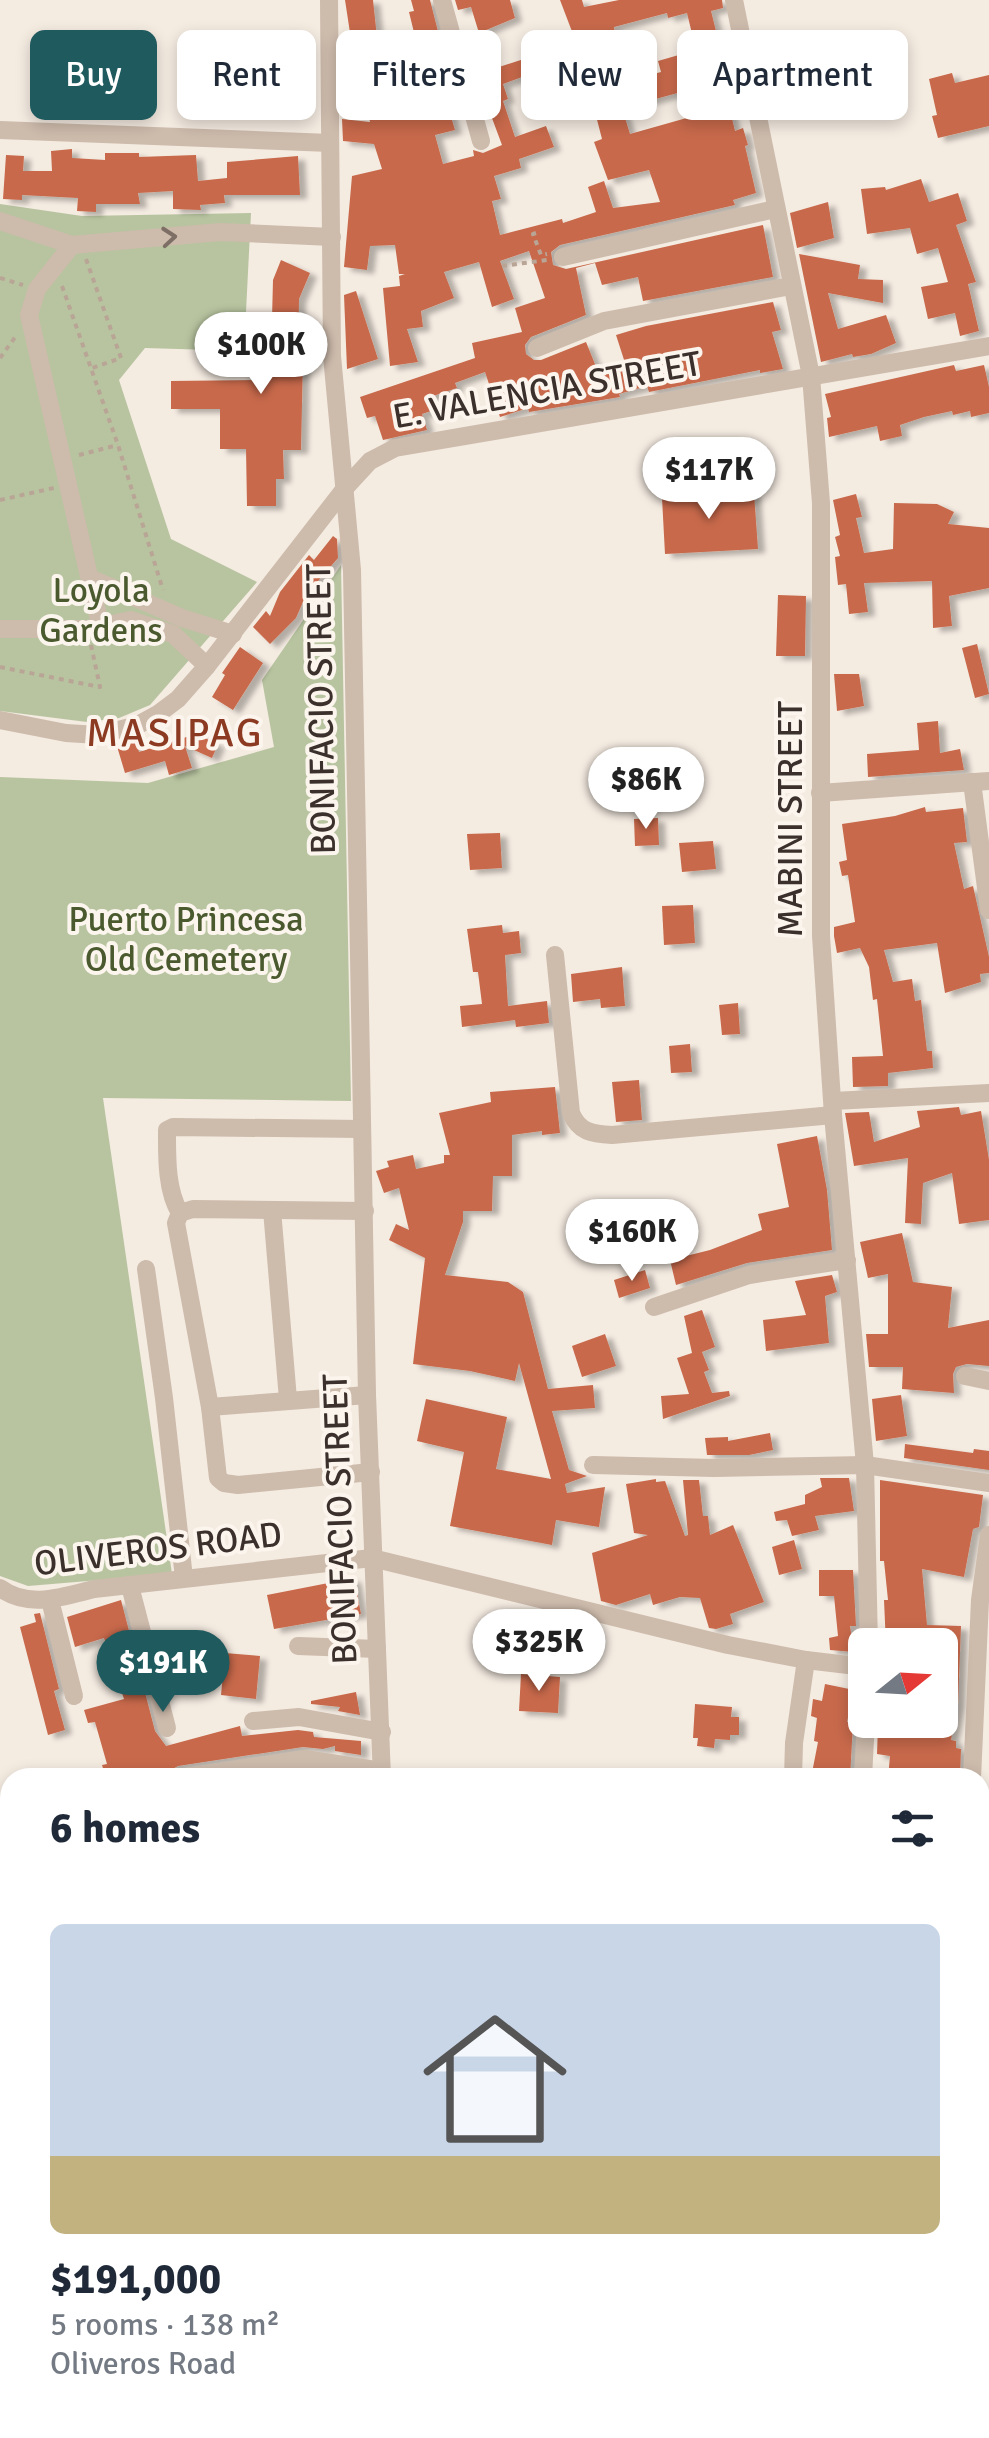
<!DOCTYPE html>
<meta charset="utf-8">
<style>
:root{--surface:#fff;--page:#f2f2f3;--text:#1f2937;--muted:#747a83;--accent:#1f5a5e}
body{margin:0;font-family:Signika,sans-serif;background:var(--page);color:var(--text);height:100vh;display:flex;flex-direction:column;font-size:38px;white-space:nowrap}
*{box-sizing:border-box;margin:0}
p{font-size:32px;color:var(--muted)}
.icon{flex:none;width:55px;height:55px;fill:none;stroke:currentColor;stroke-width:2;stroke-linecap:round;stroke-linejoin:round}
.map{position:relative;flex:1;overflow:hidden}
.panel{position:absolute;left:0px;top:1768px;width:990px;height:672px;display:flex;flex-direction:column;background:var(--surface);border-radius:30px 30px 0 0;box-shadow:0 5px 15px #0003}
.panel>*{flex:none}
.guide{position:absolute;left:30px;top:30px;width:930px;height:90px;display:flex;gap:20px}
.needle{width:65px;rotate:72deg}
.fabs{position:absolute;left:848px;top:1628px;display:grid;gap:20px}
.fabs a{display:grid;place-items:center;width:110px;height:110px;border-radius:15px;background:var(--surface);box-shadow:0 5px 15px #0003;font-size:50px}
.price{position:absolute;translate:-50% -85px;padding:0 22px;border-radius:35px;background:#fff;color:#222;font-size:32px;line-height:65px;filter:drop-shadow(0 2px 5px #0008)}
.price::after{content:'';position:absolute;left:50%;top:60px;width:30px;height:22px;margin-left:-15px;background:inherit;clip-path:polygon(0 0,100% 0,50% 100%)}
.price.selected{background:var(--accent);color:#fff}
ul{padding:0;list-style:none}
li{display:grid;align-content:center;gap:20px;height:530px;padding:0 50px}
li span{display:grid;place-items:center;height:310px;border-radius:15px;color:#555}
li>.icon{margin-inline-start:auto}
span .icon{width:180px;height:180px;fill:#fffc;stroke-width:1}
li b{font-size:42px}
h2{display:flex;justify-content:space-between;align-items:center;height:120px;padding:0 50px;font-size:42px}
.chip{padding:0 35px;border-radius:15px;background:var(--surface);box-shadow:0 5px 15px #0003;font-size:35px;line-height:90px}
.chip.selected{background:var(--accent);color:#fff}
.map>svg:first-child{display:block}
.green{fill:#b8c4a0}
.building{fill:#c8694b;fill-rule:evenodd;filter:url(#shadow)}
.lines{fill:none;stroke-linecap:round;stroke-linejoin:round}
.path{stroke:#b9a596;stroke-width:4;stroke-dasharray:5 5;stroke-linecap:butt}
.minor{stroke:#cdbbac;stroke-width:18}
.oneway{stroke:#7d6f65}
.labels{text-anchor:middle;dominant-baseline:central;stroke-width:8;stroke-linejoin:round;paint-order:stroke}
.street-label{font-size:35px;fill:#3b302b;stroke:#fbf5ee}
.park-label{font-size:35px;fill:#4a5a2e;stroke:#fbf5ee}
.quarter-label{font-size:40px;letter-spacing:2.5px;fill:#8c3b22;stroke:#fbf5ee}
</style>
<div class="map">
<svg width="989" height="2438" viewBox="0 0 989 2438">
<defs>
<filter id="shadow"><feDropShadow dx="7" dy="4" stdDeviation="2.5" flood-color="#0004"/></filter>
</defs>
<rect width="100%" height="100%" fill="#f4ebe1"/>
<g class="green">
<path d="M0,204L82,216L251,213L244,351L145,348L119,380L171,539L257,582L150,705L119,718L87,722L0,711Z"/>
<path d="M341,565L351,1101L103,1098L172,1574L28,1586L0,1576V777L148,783L274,747L262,680Z"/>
</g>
<g class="building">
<path d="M345,0H373L378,47L390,46L391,60L373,61L375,88L349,90L348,72H356Z"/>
<path d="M411,0H430L444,55L420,57L409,12L414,11Z"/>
<path d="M455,0H510L515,18L479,33L471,7L458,10Z"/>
<path d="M560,0H582L584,7L619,0H722L723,8L711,11L720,47L725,46L730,70L724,72L726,80L622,108L630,134L729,106L735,131L743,128L748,145L745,146L756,193L733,200L735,205L560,245L551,252L553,265L566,269L763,225L773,277L643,301L638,277L602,285L595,263L576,268L586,315L531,337L525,345L526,354L534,360H541L586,342L599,374L626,366L616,335L646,326L773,302L781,330L772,332L783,369L760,373V370L649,392L647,386L619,394L620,397L529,412L528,408L500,417L485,372L455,383L457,388L430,397L434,410L422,414L427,430L383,440L375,416L367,418L360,397L475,358L472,343L522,332L515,308L545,298L529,251L500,261L514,299L492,307L479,262L444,272L454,298L421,311L423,327L407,329L418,362L390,366L383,288L400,286L399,276L405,274H399L395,245L370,246L367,270L344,267L352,176L382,169L374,144L343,141L342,119L370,122L364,94L449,73L458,104L448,107L455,130L435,135L443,164L474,156L473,150L483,153L502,145L473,67L491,62L493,69L527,58L533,73L503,84L508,99L503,101L515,137L546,126L554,147L519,159L521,168L494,176L501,199L492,201L500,235L562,219L563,223L596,212L588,187L604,181L613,208L660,202L649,170L608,180L594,142L602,139L588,85L592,84ZM667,13L668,18L687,13L696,50L658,61L661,72L620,83L614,27Z"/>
<path d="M952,73L955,83L989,75V126L938,138L932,116L937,115L929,79Z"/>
<path d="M72,149V158L105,160V153H139V157L196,155L198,181L227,178V162L298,156L300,195H224L225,203L200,205L201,210L173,209V191L138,193L140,204H96V212L77,211L78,198L22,195V200L3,199L6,155L24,156L23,171H52L51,151Z"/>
<path d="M921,179L929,202L958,193L967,221L956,225L976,282L968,284L979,331L960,336L955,313L928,319L921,287L948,282L938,248L917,254L910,228L867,234L861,189L885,187L886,190Z"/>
<path d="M828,202L834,238L797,248L790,213Z"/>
<path d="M799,254L860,265L858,279L883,280V303L828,293L838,329L886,315L896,343L871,354L853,357L852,354L821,362Z"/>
<path d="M281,260L310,273L299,299L298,358H303L301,450H283L284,479H276V506H247L246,449H220V409H171V381L265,380L266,357L271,358L273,280Z"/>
<path d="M356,291L378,359L347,369L344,295Z"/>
<path d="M954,365L956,371L984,365L989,387V413L971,417L970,411L953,415L952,411L924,417L900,425L902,436L880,441L877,426L829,437L827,418L831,417L825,394Z"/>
<path d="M727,489V495L754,493L758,549L665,554L662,498L682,491Z"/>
<path d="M856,494L862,517L856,518L864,553L893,549L894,503L937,504L954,512L948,524L989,528V588L949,596L952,626L933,628L932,581L864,583L868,612L849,614L846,584L838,585L835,557L840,556L835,537L840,535L833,500Z"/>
<path d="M333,536L337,539L338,558L306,595L296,618L270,644L253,627L266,611L270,616L280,592L309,555L314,560Z"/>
<path d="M778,595L806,596L805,656H776Z"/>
<path d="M977,644L989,694L975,698L962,648Z"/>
<path d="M240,647L263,663L233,710L212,697L225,675L222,673Z"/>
<path d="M834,674H859L864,706L837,711Z"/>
<path d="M938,721L940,753L960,749L964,770L868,777L867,754L919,750L917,723Z"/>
<path d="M196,734L218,744L212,758L185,746L192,768L169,775L165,761L125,773L116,743L135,739L139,752Z"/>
<path d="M925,807L926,812L963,808L967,842L954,843L964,889L973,886L989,957V973L980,974L981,982L945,993L937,943L884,950L893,982L912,979L915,1001L921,1000L927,1051H932L933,1068L888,1073V1086L853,1087L852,1057L883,1056L877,999L873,1000L869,967L860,948L837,953L834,936V927L855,922L848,875L842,876L839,862L847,860L842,824L895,816Z"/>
<path d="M658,818L659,845L635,846L634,819Z"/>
<path d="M500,833L502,868L470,870L467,834Z"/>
<path d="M713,841L716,869L682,872L679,843Z"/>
<path d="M693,905L695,943L664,945L662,906Z"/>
<path d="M502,925L503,933L519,931L521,953L505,955L508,1006L547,1001L549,1023L516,1027L515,1020L462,1027L460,1006L482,1004L478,972H473L467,929Z"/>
<path d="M622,967L625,1006L601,1008L600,999L573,1002L571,974Z"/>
<path d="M738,1003L740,1034L722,1035L719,1005Z"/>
<path d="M690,1044L692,1072L671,1073L669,1046Z"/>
<path d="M639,1080L642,1120L616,1122L612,1082Z"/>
<path d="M555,1087L560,1133L542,1135V1131L512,1135V1176H493L492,1211H463V1222L445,1275L508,1282L523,1292L548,1389L593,1385L595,1408L552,1411L569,1470L587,1476L565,1484L567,1493L605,1487L599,1527L556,1520L552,1545L450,1526L464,1452L417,1441L426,1399L507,1417L496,1469L551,1479L519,1363L515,1381L470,1371L413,1364L425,1258L389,1240L396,1224L409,1230L399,1188L384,1193L376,1171L389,1167L387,1161L413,1155L416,1169L444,1163V1155H450L439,1113L491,1102L490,1092Z"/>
<path d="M959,1107L961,1115L981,1111L989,1160V1220L959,1224L952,1173L923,1183L921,1224L905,1223L908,1158L854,1166L845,1113L869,1112L874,1142L920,1127L917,1111Z"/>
<path d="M817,1136L827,1190L832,1250L747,1263L676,1285L670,1260L710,1250L762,1230L758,1214L789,1207L777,1144Z"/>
<path d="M902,1233L913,1282L952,1287L948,1328L989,1320V1366L967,1364L956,1367L953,1374L954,1393L902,1389L903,1367H869L866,1334H888V1274L868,1278L860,1242Z"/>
<path d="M645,1270L650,1288L619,1298L614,1280Z"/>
<path d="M832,1275L837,1292L825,1296L829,1343L766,1351L763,1320L806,1315L795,1281Z"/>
<path d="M702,1310L715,1347L702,1352L709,1370L704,1372L712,1393L729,1391L730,1396L663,1419L661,1396L689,1394L677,1358L692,1353L684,1316Z"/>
<path d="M605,1334L616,1366L582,1377L572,1346Z"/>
<path d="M901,1395L907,1436L876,1441L872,1399Z"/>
<path d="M770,1433L773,1450L749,1455H707L705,1438L728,1437V1441Z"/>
<path d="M905,1444L973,1453L974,1449L989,1451V1470L904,1458Z"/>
<path d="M820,1478H849L854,1511L815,1516L819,1530L792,1536L787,1520L776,1521L774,1512L805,1504V1495L822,1487Z"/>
<path d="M656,1479V1482L665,1481L685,1536L688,1535L683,1480H699L703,1516H708L710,1535L733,1525L764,1602L730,1614L733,1624L716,1629L709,1628L700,1598L680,1597L653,1605L650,1594L616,1605L601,1601L592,1553L648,1535L634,1533L626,1484Z"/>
<path d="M880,1480L983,1495L979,1527L973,1529L964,1577L922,1569L927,1625L961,1626L958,1704L951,1740L956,1741V1748L961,1749L960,1778H888L890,1756L877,1754L878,1726H881L882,1720H940V1645H886L884,1600H888L884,1561H880Z"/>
<path d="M794,1540L802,1569L779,1575L772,1547Z"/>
<path d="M819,1570H853L856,1626H850L854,1652L830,1650L829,1638L838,1636L834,1596H819Z"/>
<path d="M354,1578L361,1614L274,1629L267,1595Z"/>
<path d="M121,1600L155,1731L166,1746L240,1726L242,1736L298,1730L313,1732L314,1737L361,1741V1755L335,1751V1746L323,1749L303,1747L178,1766L156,1778H106L102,1765L107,1764L95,1722L88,1723L84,1710L124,1699L104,1638L75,1647L67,1617Z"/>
<path d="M40,1613L59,1689L54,1691L65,1730L48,1735L20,1627L36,1622L34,1614Z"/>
<path d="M225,1653L260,1656L256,1699L221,1695Z"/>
<path d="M521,1674L560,1677L558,1713L519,1711Z"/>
<path d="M825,1684L854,1690L847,1722L853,1723L850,1778H811L818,1742L814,1741L817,1718L811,1716L813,1699L822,1701Z"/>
<path d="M356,1692L360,1715L338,1711L340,1707L311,1704V1701Z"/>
<path d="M695,1704L732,1707L731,1717H739V1735H730V1740L715,1739L714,1748L697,1746L698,1738H693Z"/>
</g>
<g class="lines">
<g class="path">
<path d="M536,233L533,234L541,255L547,254"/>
<path d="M86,259L121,358L92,368"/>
<path d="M502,266L547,260"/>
<path d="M0,278L23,285"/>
<path d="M62,286L118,445L163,590"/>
<path d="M0,358L16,336"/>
<path d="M79,455L118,445"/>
<path d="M0,500L54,488"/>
<path d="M0,667L100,687L91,645"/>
</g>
<g class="minor">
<path d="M329,0L332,356L352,570L367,1395L382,1778"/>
<path d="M442,0L481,141"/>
<path d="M734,0L811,376L821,503V936L833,1115L865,1465L869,1645"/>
<path d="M0,130L330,143"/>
<path d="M0,221L72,245L220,232L332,237"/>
<path d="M72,245L37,289L29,315L100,624"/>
<path d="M563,257L775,209"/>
<path d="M537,348L604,321L791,286"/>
<path d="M92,579L182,618L233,634"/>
<path d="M0,629H88L131,620L173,634L207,666"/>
<path d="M0,720L66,733L98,735L138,725L158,714L178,699L207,666L346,487L370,461L395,448L989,346"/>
<path d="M972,782L989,910"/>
<path d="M820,793L989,781"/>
<path d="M555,955L571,1113C579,1132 592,1134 612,1135L833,1115"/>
<path d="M833,1101L989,1093"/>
<path d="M272,1210L288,1399"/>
<path d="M365,1211L193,1209L180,1213L176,1223L210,1407L218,1478L224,1483L238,1485L371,1472"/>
<path d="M180,1213C166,1190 167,1156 167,1130L173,1127L362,1129"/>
<path d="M146,1269L164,1398L184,1578"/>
<path d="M654,1307L749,1275L847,1260"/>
<path d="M965,1376L989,1381"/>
<path d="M210,1407L367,1395"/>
<path d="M593,1465L714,1468L865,1465L989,1483"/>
<path d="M130,1586L167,1728"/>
<path d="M0,1588C28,1609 62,1597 94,1589L372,1558L728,1645L806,1660L865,1667"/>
<path d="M50,1600L74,1696"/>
<path d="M298,1646L377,1649"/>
<path d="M253,1721L299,1717L382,1732"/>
<path d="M180,1778L305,1759L382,1771"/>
<path d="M793,1778L794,1743L806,1660"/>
<path d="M863,1778L866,1720"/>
<path d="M972,1778L980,1600L989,1535"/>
<path d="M980,1974L989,1975"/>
<path d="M3,2259L10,2250"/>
<path d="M394,2430V2438"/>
<path d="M565,2438L569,2430"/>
<path d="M765,2438L768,2430"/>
<path d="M894,2438L897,2430"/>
</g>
</g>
<defs><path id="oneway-chevron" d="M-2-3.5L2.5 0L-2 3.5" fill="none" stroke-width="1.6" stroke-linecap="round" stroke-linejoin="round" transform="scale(2.5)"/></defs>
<use class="oneway" href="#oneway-chevron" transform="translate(169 237) rotate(-5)"/>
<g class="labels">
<g class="street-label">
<text transform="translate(547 390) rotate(-10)">E. VALENCIA STREET</text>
<text transform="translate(321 709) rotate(-91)">BONIFACIO STREET</text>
<text transform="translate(790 819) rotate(-90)">MABINI STREET</text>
<text transform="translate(340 1519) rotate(-92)">BONIFACIO STREET</text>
<text transform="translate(158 1549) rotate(-7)">OLIVEROS ROAD</text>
</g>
<g class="park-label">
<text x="101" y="590">Loyola<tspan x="101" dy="40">Gardens</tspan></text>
<text x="186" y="919">Puerto Princesa<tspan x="186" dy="40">Old Cemetery</tspan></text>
</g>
<g class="quarter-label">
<text x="175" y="733">MASIPAG</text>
</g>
</g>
</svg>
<div class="fabs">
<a><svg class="needle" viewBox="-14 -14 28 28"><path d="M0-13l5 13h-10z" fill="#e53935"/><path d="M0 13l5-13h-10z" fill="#747a83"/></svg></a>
</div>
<b class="price" style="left:261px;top:397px">$100K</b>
<b class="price" style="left:709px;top:522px">$117K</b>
<b class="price" style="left:646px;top:832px">$86K</b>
<b class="price" style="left:632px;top:1284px">$160K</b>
<b class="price" style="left:539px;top:1694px">$325K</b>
<b class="price selected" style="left:163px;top:1715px">$191K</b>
<div class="guide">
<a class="chip selected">Buy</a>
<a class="chip">Rent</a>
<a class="chip">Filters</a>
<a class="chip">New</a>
<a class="chip">Apartment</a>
</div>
<section class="panel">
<h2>6 homes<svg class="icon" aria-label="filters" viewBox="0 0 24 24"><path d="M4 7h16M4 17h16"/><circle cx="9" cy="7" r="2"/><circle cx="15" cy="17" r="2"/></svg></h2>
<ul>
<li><span style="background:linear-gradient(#c9d6e8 75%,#c2b280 0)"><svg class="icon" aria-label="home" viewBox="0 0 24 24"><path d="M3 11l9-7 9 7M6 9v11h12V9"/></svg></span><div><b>$191,000</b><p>5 rooms · 138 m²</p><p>Oliveros Road</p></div></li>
</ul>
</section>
</div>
